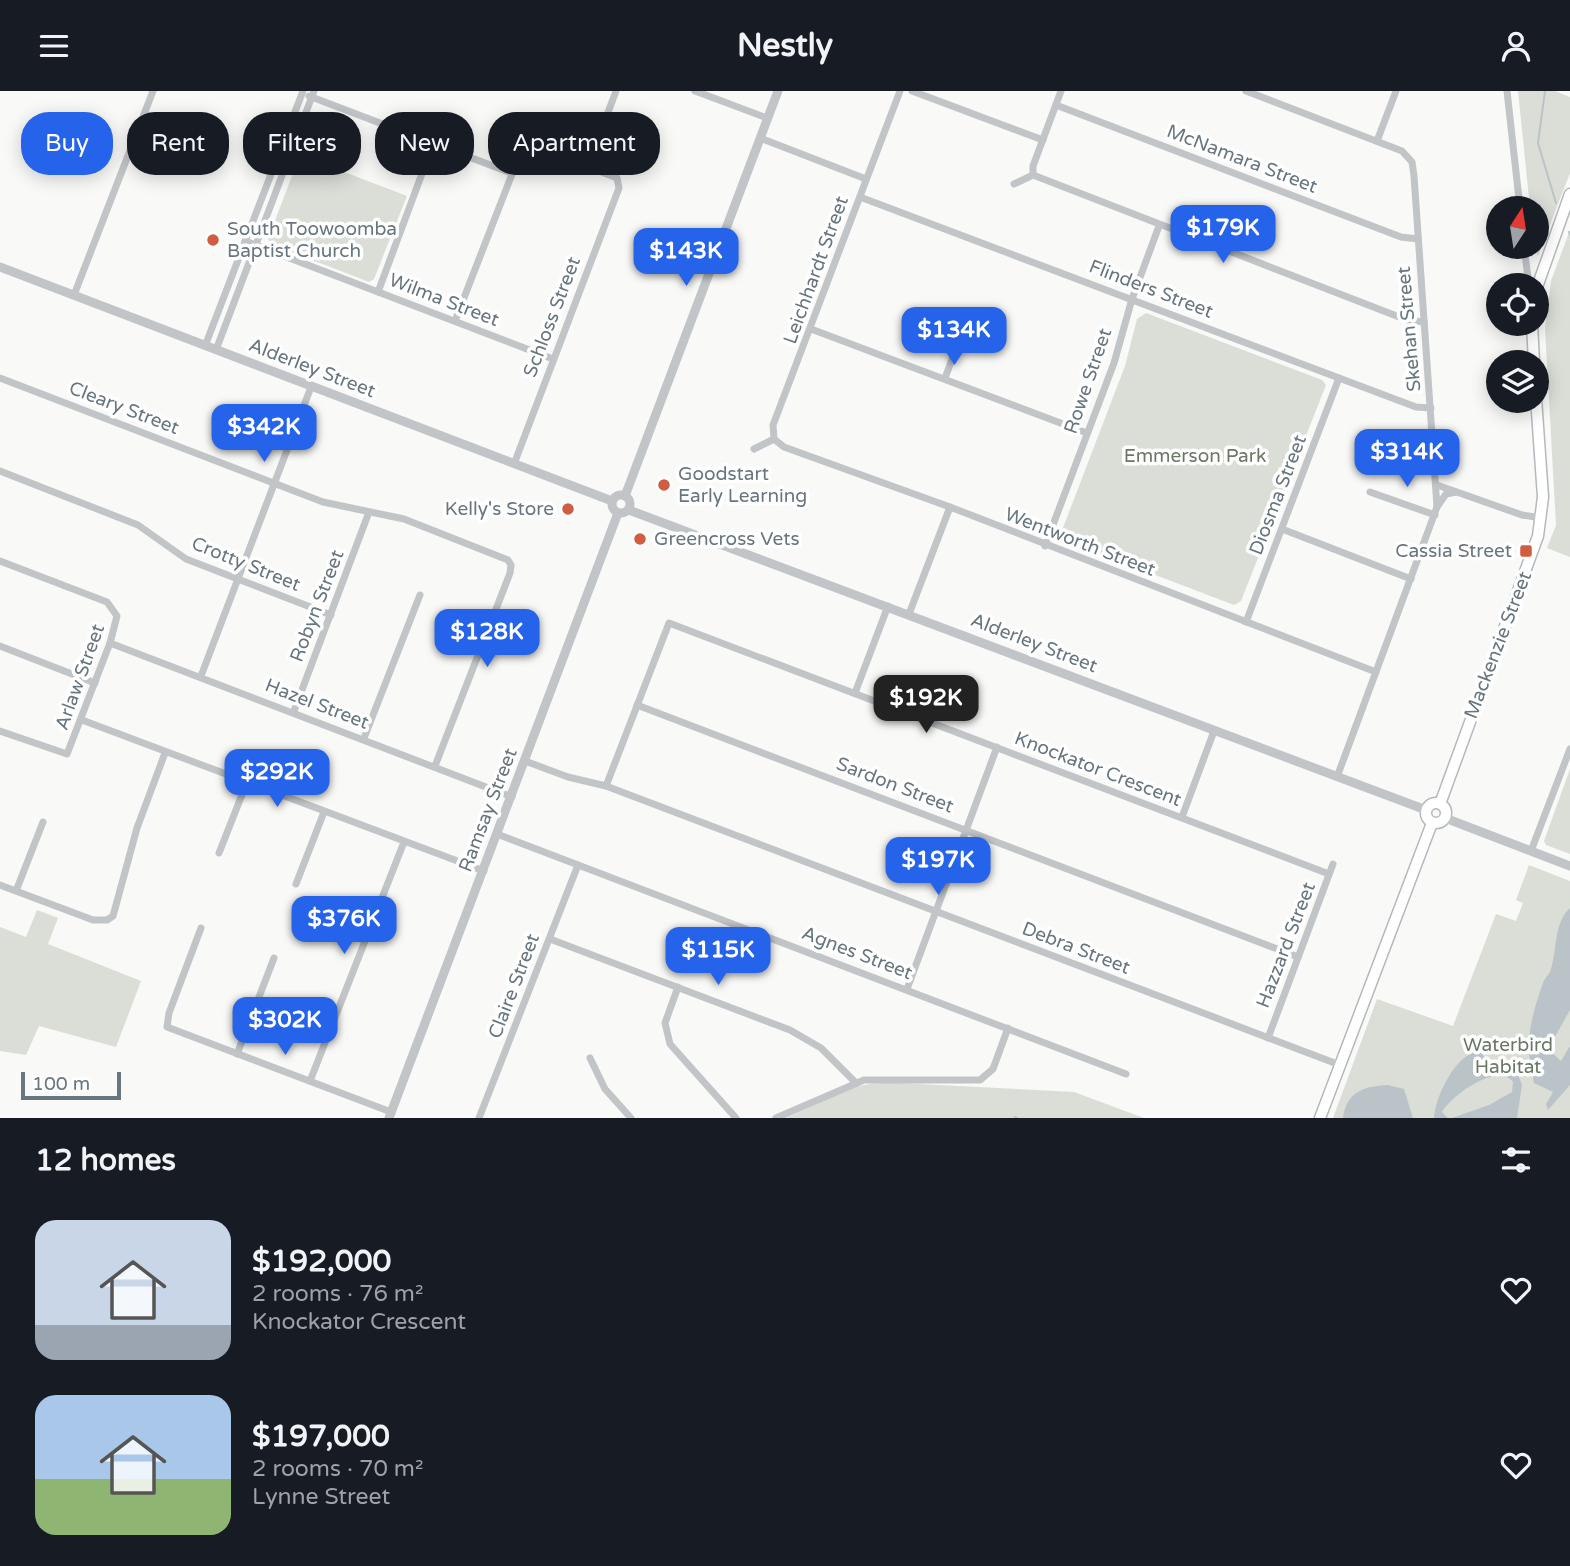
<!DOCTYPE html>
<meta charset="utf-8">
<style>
:root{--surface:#171b24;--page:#20242c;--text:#f1f3f6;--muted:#9ea1a6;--accent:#2563eb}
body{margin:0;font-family:"Varela Round",sans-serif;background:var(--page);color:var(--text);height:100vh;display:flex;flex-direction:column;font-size:26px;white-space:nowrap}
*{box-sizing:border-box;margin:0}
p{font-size:23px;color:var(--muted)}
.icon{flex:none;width:38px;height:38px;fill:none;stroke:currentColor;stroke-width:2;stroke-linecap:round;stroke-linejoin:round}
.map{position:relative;height:1027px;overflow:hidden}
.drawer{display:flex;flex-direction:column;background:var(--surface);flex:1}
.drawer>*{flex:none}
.guide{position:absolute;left:21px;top:21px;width:700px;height:63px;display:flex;gap:14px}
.needle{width:46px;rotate:12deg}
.tools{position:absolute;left:1486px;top:105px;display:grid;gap:14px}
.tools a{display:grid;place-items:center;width:63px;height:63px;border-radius:50%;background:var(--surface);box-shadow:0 4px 18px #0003;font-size:35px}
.scale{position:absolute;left:21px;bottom:18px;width:100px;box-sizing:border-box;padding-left:7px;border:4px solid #67767f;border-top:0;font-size:19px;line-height:24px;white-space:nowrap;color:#67767f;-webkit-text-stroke:5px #fff;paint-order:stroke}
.price{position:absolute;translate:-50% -60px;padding:0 16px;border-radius:14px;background:var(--accent);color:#fff;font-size:23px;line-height:46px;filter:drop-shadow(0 2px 4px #0008)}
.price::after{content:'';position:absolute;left:50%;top:42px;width:21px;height:16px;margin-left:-10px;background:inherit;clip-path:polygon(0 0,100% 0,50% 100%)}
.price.active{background:#222;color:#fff}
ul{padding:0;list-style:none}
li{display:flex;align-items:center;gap:21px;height:175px;padding:0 35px}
li span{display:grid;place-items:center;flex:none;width:196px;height:140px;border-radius:21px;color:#555}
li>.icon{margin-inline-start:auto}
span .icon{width:84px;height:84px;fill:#fffc;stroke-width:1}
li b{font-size:30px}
h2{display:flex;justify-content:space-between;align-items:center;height:84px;padding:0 35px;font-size:30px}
.chip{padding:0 24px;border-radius:28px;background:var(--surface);box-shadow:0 4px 18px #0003;font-size:24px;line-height:63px}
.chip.active{background:var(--accent);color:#fff}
header{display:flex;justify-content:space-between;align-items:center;height:91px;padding:0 35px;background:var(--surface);font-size:32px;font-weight:800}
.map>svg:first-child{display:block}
.green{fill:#daded7}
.water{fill:#bac4c8}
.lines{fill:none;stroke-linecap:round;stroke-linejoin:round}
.stream{stroke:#bac4c8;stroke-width:2}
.secondary-casing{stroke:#b4b9bd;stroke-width:13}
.minor{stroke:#c1c5c8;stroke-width:7}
.tertiary{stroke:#c1c5c8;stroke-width:9}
.secondary{stroke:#fff;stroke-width:10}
.poi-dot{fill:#d05c41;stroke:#fff;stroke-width:2.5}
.labels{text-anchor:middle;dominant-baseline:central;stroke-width:7;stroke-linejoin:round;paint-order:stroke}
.street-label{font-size:19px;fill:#67767f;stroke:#fff}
.poi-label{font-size:19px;fill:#67767f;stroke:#fff;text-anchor:start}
.park-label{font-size:19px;fill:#6a7866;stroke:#fff}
</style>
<header><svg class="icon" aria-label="menu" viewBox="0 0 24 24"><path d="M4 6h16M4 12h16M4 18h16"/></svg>Nestly<svg class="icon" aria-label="person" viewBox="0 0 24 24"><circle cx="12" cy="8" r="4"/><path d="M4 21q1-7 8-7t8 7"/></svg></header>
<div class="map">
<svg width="1570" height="1027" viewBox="0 0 1570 1027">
<rect width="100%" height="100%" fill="#f9f9f7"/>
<g class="green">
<path d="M1518,0H1555L1570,6V82L1538,165L1534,156H1536V117H1530Z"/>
<path d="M300,64L407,105L374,188L369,191L271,153L268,148Z"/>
<path d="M1570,139V466L1547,457L1556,434L1545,237L1551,190Z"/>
<path d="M1146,222L1322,289L1326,294L1241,510L1234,514L1064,449L1061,442L1125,275L1137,228Z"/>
<path d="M1570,678V763L1546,754L1544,750Z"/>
<path d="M1529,774L1570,790V1027H1333L1377,908L1453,935L1496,823L1516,830L1523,812L1516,809Z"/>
<path d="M37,819L58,827L48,853L141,890L116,956L39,935L26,964L0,960V836L26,846Z"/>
<path d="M880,991L1074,1001L1144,1027H786L854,996Z"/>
</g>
<g class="water">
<path d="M1570,817V919L1552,951L1551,961L1561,970L1570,955V994L1548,1019L1546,1013L1553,1001L1534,992C1524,953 1530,929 1543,892C1545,886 1550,883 1551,878C1557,859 1554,831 1570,817Z"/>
<path d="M1479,960L1491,973L1508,977L1519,986L1522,994L1517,1027H1452L1489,1014L1512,1001L1513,991C1497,971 1451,1005 1442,1021L1448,1027H1434C1435,1006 1456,962 1479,960Z"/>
<path d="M1388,994L1404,998L1413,1027H1343C1346,1001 1364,995 1388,994Z"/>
</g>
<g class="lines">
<g class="stream">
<path d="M1545,0L1538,52L1556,112"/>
<path d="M1569,141L1570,144"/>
<path d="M1015,1026L1017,1027"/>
</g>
<g class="secondary-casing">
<g id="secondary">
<path d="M1536,199L1570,103"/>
<path d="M1532,233L1534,271"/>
<circle cx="1436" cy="722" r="10"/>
<path d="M1440,713L1538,445L1543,406L1536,307"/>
<path d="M1320,1027L1432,732"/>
</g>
</g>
<g class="minor">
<path d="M695,0L767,27"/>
<path d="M912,0L1043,49"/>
<path d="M1246,0L1402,60L1412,71L1414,85L1437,416L1337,686"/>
<path d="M1507,0L1520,117"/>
<path d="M309,5L511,82"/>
<path d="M1056,14L1401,146L1418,148"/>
<path d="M760,47L866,88"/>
<path d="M1377,50L1396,0"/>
<path d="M588,75L616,0"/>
<path d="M1033,84L1407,229L1424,231"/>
<path d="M1033,84V75L1061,0"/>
<path d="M1014,93L1033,84"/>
<path d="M860,106L1339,287L1416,316L1431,317"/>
<path d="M245,150L553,268"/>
<path d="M1524,156L1529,194"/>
<path d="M378,201L433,53"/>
<path d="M74,204L153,0"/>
<path d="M455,230L521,60L535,55L617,87L619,97L514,373"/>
<path d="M811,238L1087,342"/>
<path d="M205,255L303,0"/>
<path d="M216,259L314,0"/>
<path d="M0,287L323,411L404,428L508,469L511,474L510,482L435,675"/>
<path d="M945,287L966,231"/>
<path d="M774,348L784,356L950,416L1376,581"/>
<path d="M754,358L774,348L773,334L900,0"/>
<path d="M0,380L138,434L186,468L331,524"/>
<path d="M1437,394L1522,424L1542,427"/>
<path d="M1370,401L1435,424"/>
<path d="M1437,416L1446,403L1456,401"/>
<path d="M1282,438L1411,488"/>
<path d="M1045,455L1114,272L1132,208L1159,135"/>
<path d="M0,470L107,511L117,525L110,552L67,663L0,640"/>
<path d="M909,523L950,416"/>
<path d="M1246,531L1339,287"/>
<path d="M110,552L512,706"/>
<path d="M0,555L95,592"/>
<path d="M201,585L311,296"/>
<path d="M855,602L888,515"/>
<path d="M637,614L1298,866"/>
<path d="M294,620L369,421"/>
<path d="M82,629L484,780"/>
<path d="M364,647L420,504"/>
<path d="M525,670L568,686L606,695L1340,974"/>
<path d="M606,695L669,532L1329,783"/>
<path d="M1182,726L1214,640"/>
<path d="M497,743L1126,983"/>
<path d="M1531,760L1570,658"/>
<path d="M219,762L247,691"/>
<path d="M296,793L324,721"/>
<path d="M0,794L93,829H107L113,825L137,737L165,662"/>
<path d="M16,800L43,731"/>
<path d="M201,837L169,922L167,936L391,1021"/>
<path d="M550,848L790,939L821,957L855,991"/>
<path d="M678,896L665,932L670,953L736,1027"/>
<path d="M907,898L997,656"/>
<path d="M1268,947L1333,773"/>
<path d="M237,963L274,867"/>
<path d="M590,967L605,998L631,1027"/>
<path d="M310,990L404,751"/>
<path d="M479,1027L578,774"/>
<path d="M776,1027L864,989H980L993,978L1008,937"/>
</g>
<g class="tertiary">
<path d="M0,176L612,410"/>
<circle cx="621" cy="413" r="9"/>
<path d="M625,405L778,0"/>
<path d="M629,419L1426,719"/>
<path d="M1445,727L1570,775"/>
<path d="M389,1027L618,422"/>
</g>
<use href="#secondary" class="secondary"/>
</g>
<g class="poi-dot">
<circle cx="213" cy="149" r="7"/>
<circle cx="664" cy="394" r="7"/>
<circle cx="568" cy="418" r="7"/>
<circle cx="640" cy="448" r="7"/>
<rect x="1519" y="453" width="14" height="14" rx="3.5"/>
</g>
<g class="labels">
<g class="street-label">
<text transform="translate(1242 68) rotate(21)">McNamara Street</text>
<text transform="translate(816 179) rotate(-70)">Leichhardt Street</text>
<text transform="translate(1151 198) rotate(21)">Flinders Street</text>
<text transform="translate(444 209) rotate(21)">Wilma Street</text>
<text transform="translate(552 226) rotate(-69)">Schloss Street</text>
<text transform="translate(1409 238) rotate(-95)">Skehan Street</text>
<text transform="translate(312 277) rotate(21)">Alderley Street</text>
<text transform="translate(1088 290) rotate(-71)">Rowe Street</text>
<text transform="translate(124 317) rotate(21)">Cleary Street</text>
<text transform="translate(1278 404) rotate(-69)">Diosma Street</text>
<text transform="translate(1080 451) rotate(21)">Wentworth Street</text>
<text transform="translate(246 473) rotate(22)">Crotty Street</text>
<text transform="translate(317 515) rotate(-69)">Robyn Street</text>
<text transform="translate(1034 552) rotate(21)">Alderley Street</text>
<text transform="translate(1498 554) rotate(-69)">Mackenzie Street</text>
<text transform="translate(80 586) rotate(-70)">Arlaw Street</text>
<text transform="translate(317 613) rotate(21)">Hazel Street</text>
<text transform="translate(1098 678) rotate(21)">Knockator Crescent</text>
<text transform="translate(895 694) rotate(21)">Sardon Street</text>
<text transform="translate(488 719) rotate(-69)">Ramsay Street</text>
<text transform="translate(1286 854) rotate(-69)">Hazzard Street</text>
<text transform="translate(1076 857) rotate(21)">Debra Street</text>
<text transform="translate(857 862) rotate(21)">Agnes Street</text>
<text transform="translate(514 895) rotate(-69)">Claire Street</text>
</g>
<g class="poi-label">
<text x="227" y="138">South Toowoomba<tspan x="227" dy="22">Baptist Church</tspan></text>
<text x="678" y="383">Goodstart<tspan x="678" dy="22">Early Learning</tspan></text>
<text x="554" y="418" text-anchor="end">Kelly's Store</text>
<text x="654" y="448">Greencross Vets</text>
<text x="1512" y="460" text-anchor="end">Cassia Street</text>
</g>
<g class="park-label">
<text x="1195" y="365">Emmerson Park</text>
<text x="1508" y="954">Waterbird<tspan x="1508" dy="22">Habitat</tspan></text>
</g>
</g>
</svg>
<div class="tools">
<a><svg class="needle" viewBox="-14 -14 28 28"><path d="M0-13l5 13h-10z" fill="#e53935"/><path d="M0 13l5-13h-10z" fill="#9ea1a6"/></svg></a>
<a><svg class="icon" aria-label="locate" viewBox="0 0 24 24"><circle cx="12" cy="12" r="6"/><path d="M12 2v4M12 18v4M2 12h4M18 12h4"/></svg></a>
<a><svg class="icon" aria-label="layers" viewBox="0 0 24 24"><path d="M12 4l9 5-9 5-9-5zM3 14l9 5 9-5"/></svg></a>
</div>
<div class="scale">100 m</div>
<b class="price" style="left:1223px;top:174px">$179K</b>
<b class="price" style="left:686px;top:197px">$143K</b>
<b class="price" style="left:954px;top:276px">$134K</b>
<b class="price" style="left:264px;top:373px">$342K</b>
<b class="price" style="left:1407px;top:398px">$314K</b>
<b class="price" style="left:487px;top:578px">$128K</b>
<b class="price active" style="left:926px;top:644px">$192K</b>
<b class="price" style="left:277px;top:718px">$292K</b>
<b class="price" style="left:938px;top:806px">$197K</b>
<b class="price" style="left:344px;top:865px">$376K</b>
<b class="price" style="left:718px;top:896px">$115K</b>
<b class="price" style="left:285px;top:966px">$302K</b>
<div class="guide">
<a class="chip active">Buy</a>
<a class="chip">Rent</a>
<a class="chip">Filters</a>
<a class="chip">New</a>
<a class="chip">Apartment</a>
</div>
</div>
<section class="drawer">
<h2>12 homes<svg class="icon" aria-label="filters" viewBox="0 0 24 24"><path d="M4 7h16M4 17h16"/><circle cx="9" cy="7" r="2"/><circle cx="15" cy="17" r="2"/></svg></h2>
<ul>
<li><span style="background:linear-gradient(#c9d6e8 75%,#9aa5b1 0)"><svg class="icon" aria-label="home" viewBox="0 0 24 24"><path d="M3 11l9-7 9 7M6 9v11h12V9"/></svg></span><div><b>$192,000</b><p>2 rooms · 76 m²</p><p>Knockator Crescent</p></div><svg class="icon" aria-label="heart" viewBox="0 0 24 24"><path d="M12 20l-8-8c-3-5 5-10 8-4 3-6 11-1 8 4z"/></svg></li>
<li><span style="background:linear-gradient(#a9c7e8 60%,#8fb573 0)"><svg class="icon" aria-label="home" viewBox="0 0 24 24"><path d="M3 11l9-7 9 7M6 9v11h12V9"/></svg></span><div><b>$197,000</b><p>2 rooms · 70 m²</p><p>Lynne Street</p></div><svg class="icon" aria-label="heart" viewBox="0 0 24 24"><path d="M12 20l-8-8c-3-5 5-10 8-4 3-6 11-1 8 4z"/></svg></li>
</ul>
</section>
